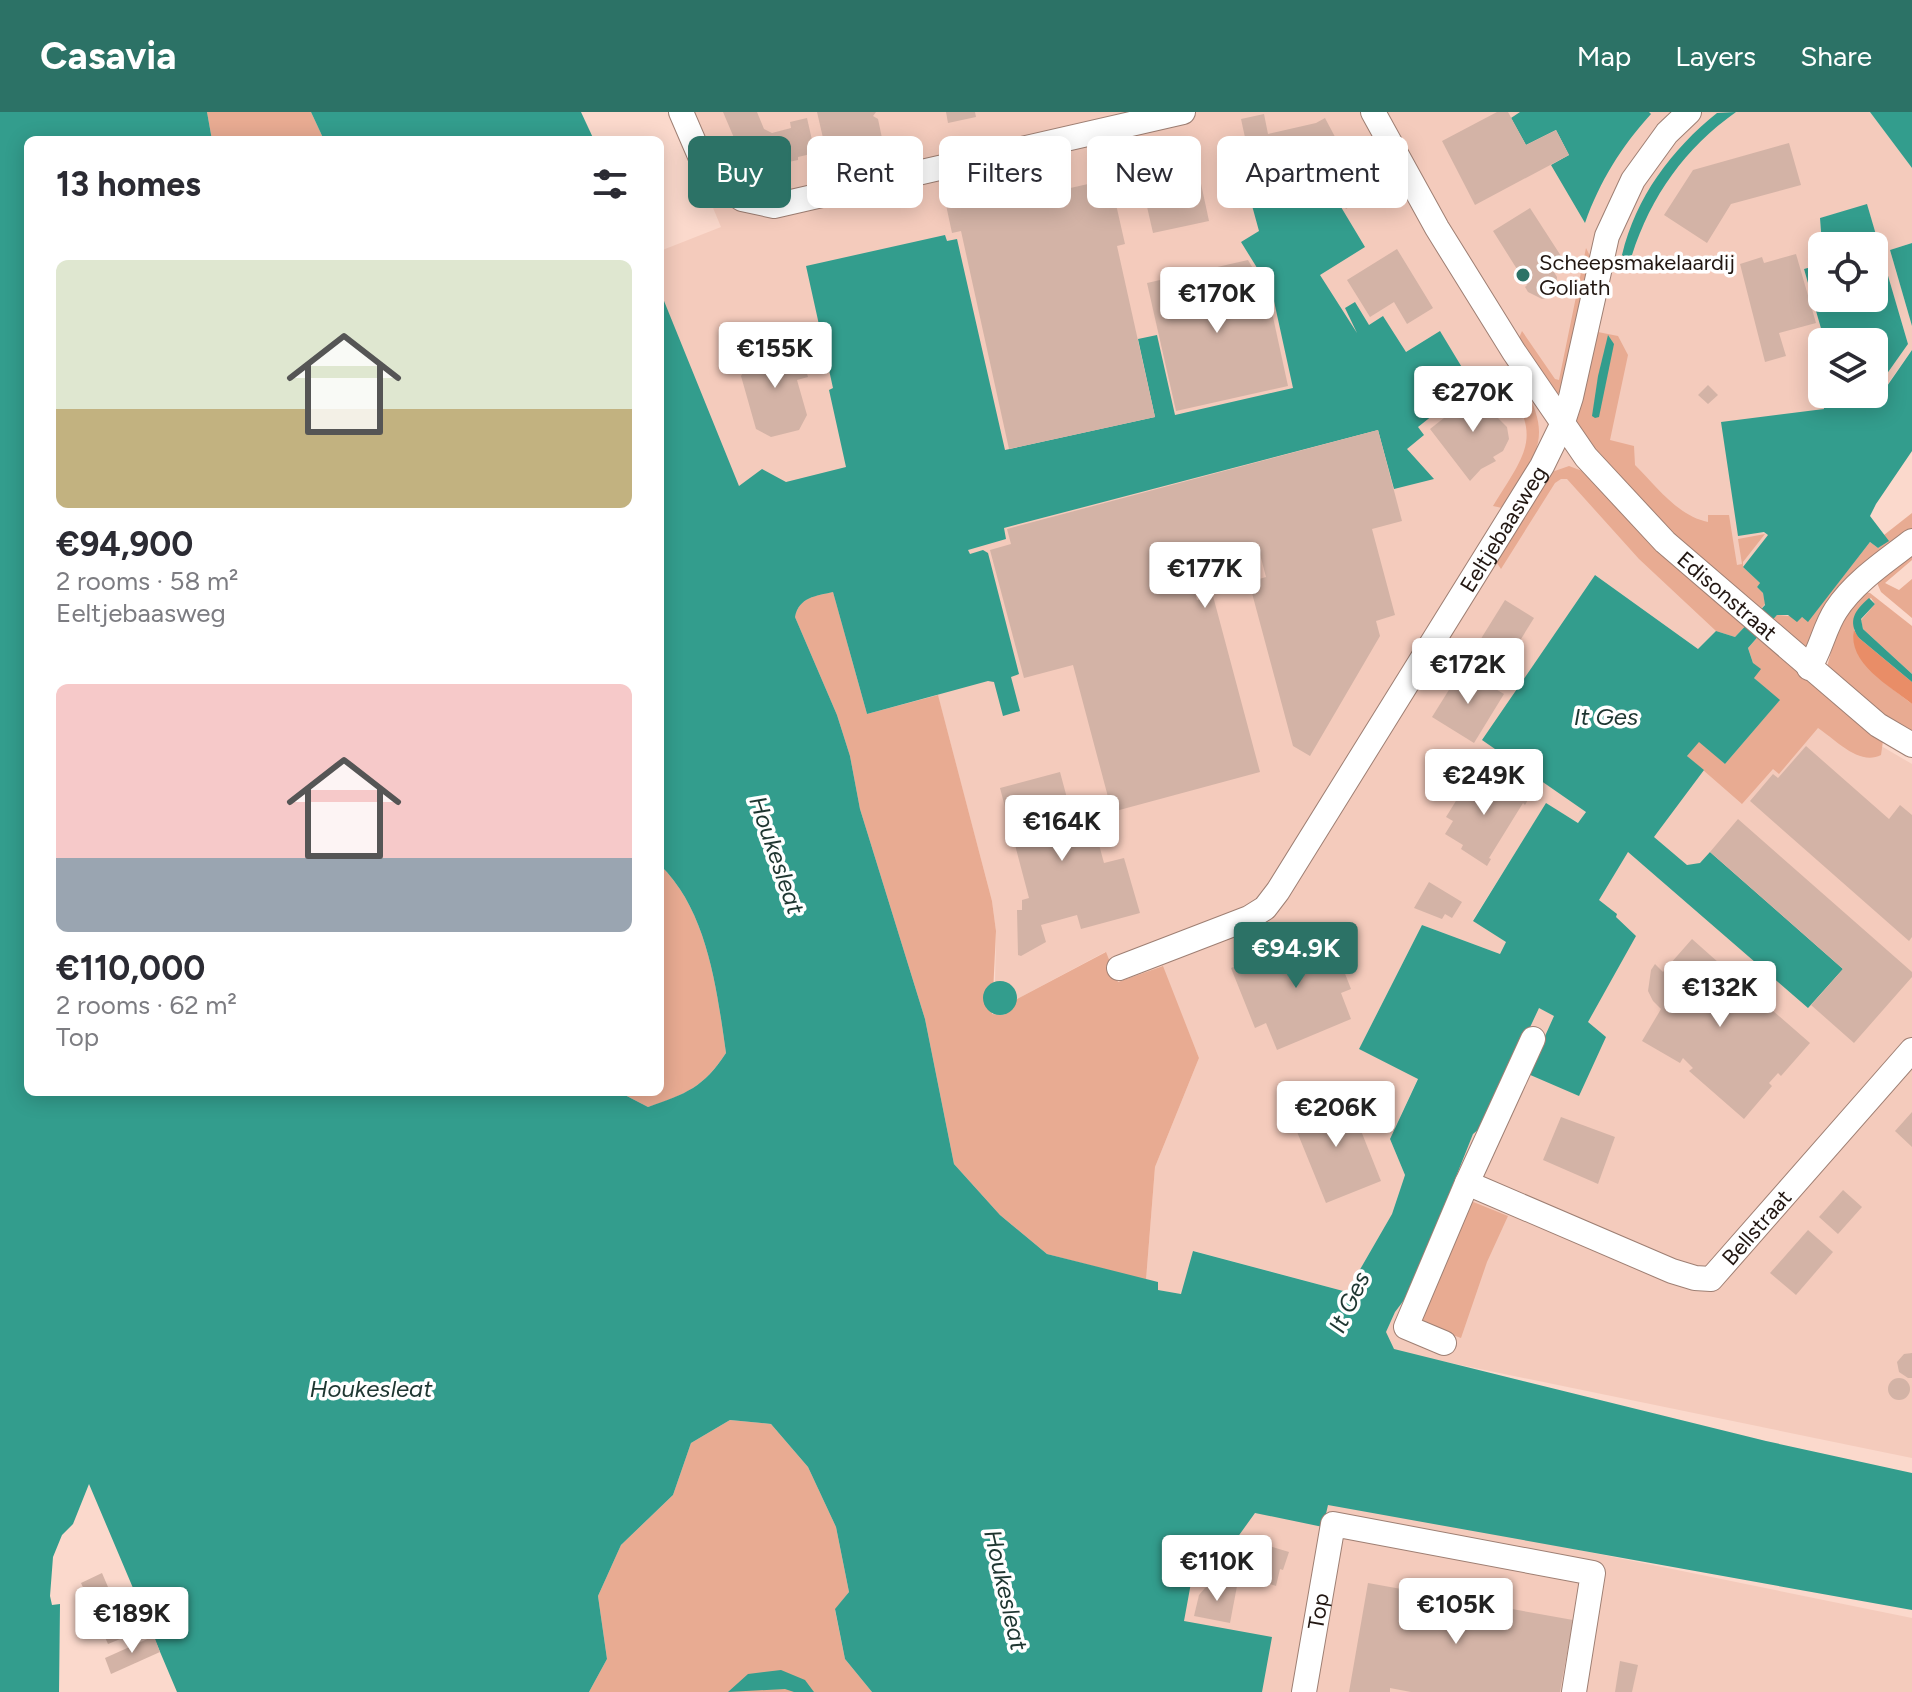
<!DOCTYPE html>
<meta charset="utf-8">
<style>
:root{--surface:#fff;--page:#f7f7f7;--text:#2b2b33;--muted:#7c7c81;--accent:#2c7266}
body{margin:0;font-family:Figtree,sans-serif;background:var(--page);color:var(--text);height:100vh;display:flex;flex-direction:column;font-size:30px;white-space:nowrap}
*{box-sizing:border-box;margin:0}
p{font-size:26px;color:var(--muted)}
.icon{flex:none;width:44px;height:44px;fill:none;stroke:currentColor;stroke-width:2;stroke-linecap:round;stroke-linejoin:round}
.map{position:relative;flex:1;overflow:hidden}
.sheet{position:absolute;left:24px;top:24px;width:640px;height:960px;display:flex;flex-direction:column;background:var(--surface);border-radius:12px;box-shadow:0 4px 20px #0003}
.sheet>*{flex:none}
.top-card{position:absolute;left:688px;top:24px;width:760px;height:72px;display:flex;gap:16px}
.tools{position:absolute;left:1808px;top:120px;display:grid;gap:16px}
.tools a{display:grid;place-items:center;width:80px;height:80px;border-radius:12px;background:var(--surface);box-shadow:0 4px 20px #0003;font-size:40px}
.price{position:absolute;translate:-50% -68px;padding:0 18px;border-radius:8px;background:#fff;color:#222;font-size:26px;line-height:52px;filter:drop-shadow(0 2px 4px #0008)}
.price::after{content:'';position:absolute;left:50%;top:48px;width:24px;height:18px;margin-left:-12px;background:inherit;clip-path:polygon(0 0,100% 0,50% 100%)}
.price.on{background:var(--accent);color:#fff}
ul{padding:0;list-style:none}
li{display:grid;align-content:center;gap:16px;height:424px;padding:0 32px}
li span{display:grid;place-items:center;height:248px;border-radius:12px;color:#555}
li>.icon{margin-inline-start:auto}
span .icon{width:144px;height:144px;fill:#fffc;stroke-width:1}
li b{font-size:34px}
h2{display:flex;justify-content:space-between;align-items:center;height:96px;padding:0 32px;font-size:34px}
.pill{padding:0 28px;border-radius:12px;background:var(--surface);box-shadow:0 4px 20px #0003;font-size:28px;line-height:72px}
.pill.on{background:var(--accent);color:#fff}
header{display:flex;align-items:center;gap:48px;box-sizing:border-box;height:112px;padding:0 40px;background:var(--accent);color:#fff}
header strong{font-size:38px}
nav{display:flex;gap:44px;margin-inline-start:auto;font-size:28px}
.map>svg:first-child{display:block}
.built{fill:#f4cbbc}
.green{fill:#e8ab92}
.forest{fill:#e98d67}
.water{fill:#339d8d;fill-rule:evenodd}
.building{fill:#d3b3a6}
.lines{fill:none;stroke-linecap:round;stroke-linejoin:round}
.minor-casing{stroke:#9e7f73;stroke-width:26}
.minor{stroke:#fff;stroke-width:24}
.poi-dot{fill:#2c7266;stroke:#fff;stroke-width:3}
.labels{text-anchor:middle;dominant-baseline:central;stroke-width:7;stroke-linejoin:round;paint-order:stroke}
.poi-label{font-size:22px;fill:#221712;stroke:#fff;text-anchor:start}
.street-label{font-size:22px;fill:#221712;stroke:#fff}
.water-label{font-size:24px;font-style:italic;fill:#1e3631;stroke:#fff}
</style>
<header>
<strong>Casavia</strong>
<nav><a>Map</a><a>Layers</a><a>Share</a></nav>
</header>
<div class="map">
<svg width="1912" height="1580" viewBox="0 0 1912 1580">
<rect width="100%" height="100%" fill="#fbd9cc"/>
<g class="built">
<path d="M673,0H1870L1912,56V131L1890,138L1912,214V238L1884,277L1879,273L1908,232L1867,93L1820,106L1822,152L1804,157L1824,228L1813,231L1825,297L1813,300L1738,423L1765,420L1769,423L1765,492L1735,525L1698,537L1595,463L1483,628L1586,699L1579,711L1546,692L1473,808L1506,830L1500,842L1422,813L1359,937L1418,966L1390,1027L1405,1063L1392,1102L1347,1180L1194,1139L1182,1182L1157,1178L1158,1170L1146,1168L1155,1055L1199,946L1162,854L1117,870L1105,840L1017,887L995,870L996,819L992,789L938,584L795,505L716,321L660,179V139L721,115Z"/>
<path d="M1741,580L1876,631L1912,652V1346L1378,1236L1544,862L1680,636Z"/>
<path d="M1246,1370L1912,1506V1580H1108Z"/>
</g>
<g class="green">
<path d="M207,0H311L324,28H212Z"/>
<path d="M1586,136L1595,154L1560,281H1555L1518,228L1522,219L1555,267L1559,268Z"/>
<path d="M1598,220L1618,224L1628,243L1610,328L1634,334L1635,353C1656,374 1678,404 1708,410V403H1729L1737,453L1742,452L1738,427L1765,422L1743,450V455L1760,471L1757,475L1763,481L1765,492L1759,499L1698,447L1589,334L1577,316L1576,305L1594,222Z"/>
<path d="M1507,259L1516,261C1556,325 1539,338 1502,396L1493,394C1529,336 1543,324 1500,263Z"/>
<path d="M1569,354L1585,360L1746,513L1735,525L1716,519L1639,447L1567,367H1561L1555,371L1501,457L1495,448L1549,361Z"/>
<path d="M1912,401V421L1813,533L1803,537L1771,510L1777,503L1802,505L1808,509L1870,430L1878,436L1888,429L1884,423Z"/>
<path d="M1912,439V448L1885,471L1899,478L1912,467V506L1881,480L1877,471Z"/>
<path d="M833,480L867,602L938,583L992,789L996,819L992,902L1004,903L1017,887L1106,840L1118,870L1163,854L1199,946L1155,1055L1146,1168L1047,1142L1000,1103L954,1052L925,907L860,697L850,644L837,603L795,505C799,485 816,484 833,480Z"/>
<path d="M1864,480L1870,481L1912,514V562L1863,517L1861,508L1875,492L1871,486C1858,496 1854,501 1854,516C1854,554 1885,570 1912,592V623L1898,615L1827,555L1839,510Z"/>
<path d="M1758,525L1883,629L1881,643C1859,654 1836,628 1818,616L1779,662L1773,657L1742,692L1687,644L1699,629L1725,652L1779,589L1754,566L1753,551L1748,536Z"/>
<path d="M660,753C708,799 717,879 726,941C704,975 685,983 648,995L619,980H660Z"/>
<path d="M1471,1089L1508,1104L1487,1150L1461,1226L1416,1210Z"/>
<path d="M730,1308L771,1312L808,1355L836,1415L849,1480L835,1498L845,1547L872,1580H589L607,1547L598,1484L621,1433L673,1383L691,1331Z"/>
</g>
<path class="forest" d="M1854,518L1859,526L1912,570V592C1890,574 1847,551 1854,518Z"/>
<g class="water">
<path d="M0,0H207L212,28H28V980H619L648,995C686,982 704,975 726,941C717,879 708,799 660,753V179L739,374L762,357L786,370L846,355L829,278L833,276L806,154L945,123L947,129L957,127L1005,338L1155,305L1138,227L1157,223L1175,303L1293,276L1272,180L1241,130L1259,119L1248,79L1297,69L1308,87L1329,75L1365,135L1320,163L1357,221L1345,196L1355,190L1369,213L1383,204L1406,240L1440,219L1472,272L1418,315L1424,323L1407,337L1434,367L1394,377L1378,318L1004,416L1006,427L968,438L970,442L983,438L988,441L1019,562L1011,565L1020,599L1003,604L994,570L988,569L867,602L833,480C816,484 799,485 795,505L837,603L850,644L860,697L925,907L954,1052L1000,1103L1047,1142L1158,1170V1178L1181,1182L1193,1139L1347,1180L1392,1102L1405,1063L1390,1027L1418,967L1359,937L1422,813L1500,842L1506,830L1473,809L1546,691L1578,711L1586,700L1482,628L1595,463L1698,537L1716,519L1735,525L1765,493L1763,481L1757,475L1760,471L1743,455L1768,423L1764,420L1738,424L1721,310L1824,297L1813,230L1824,227L1804,157L1822,152V186H1874V134H1822L1820,106L1867,92L1908,232L1879,273L1885,277L1912,238V339L1876,392L1870,404L1889,429L1878,436L1870,430L1808,510L1802,505L1797,510L1788,503H1777L1748,536L1753,551L1761,557L1754,566L1780,588L1725,652L1699,630L1687,644L1704,658L1654,725L1687,753L1700,751L1710,740L1843,857L1808,896L1628,740L1599,788L1617,802L1616,805L1636,824L1588,910L1606,925L1579,984L1528,962L1554,904L1539,896L1485,1012L1473,1022L1436,1115L1404,1188L1395,1200L1386,1220L1394,1237L1766,1329L1912,1361V1498L1328,1393L1323,1415L1255,1401L1214,1458L1195,1449L1184,1509L1272,1525L1262,1580H872L845,1547L835,1497L849,1480L836,1415L808,1355L771,1312L730,1308L691,1331L673,1383L621,1433L598,1484L607,1547L589,1580H177L89,1372L73,1412L62,1423L53,1445L50,1484L52,1493L60,1492L59,1580H0ZM1822,230H1874V282H1822Z"/>
<path d="M311,0H581L594,28H324Z"/>
<path d="M1520,0H1649L1651,2C1621,35 1600,69 1585,111L1551,53L1569,43L1556,18L1526,33L1511,6Z"/>
<path d="M1736,0C1685,36 1651,84 1632,143L1626,146L1622,143C1636,85 1671,38 1717,1Z"/>
<path d="M1870,0H1912V56Z"/>
<path d="M1912,131V214L1890,138Z"/>
<path d="M1608,223L1614,232L1599,305L1595,306L1592,304L1598,264Z"/>
<path d="M1869,486L1875,492L1861,507L1863,517L1912,562V570L1859,526C1847,509 1855,498 1869,486Z"/>
<circle cx="1000" cy="886" r="17"/>
<path d="M781,1558L805,1568L814,1580H794L785,1577L728,1580L748,1562Z"/>
</g>
<g class="building">
<path d="M723,0H757L764,17L772,21L791,16L790,10L807,6L815,41L798,45V48L747,59L746,55L742,56L740,40Z"/>
<path d="M817,0H876L873,4L878,7L882,26L826,39Z"/>
<path d="M946,0H975L976,5L948,11Z"/>
<path d="M1497,0H1508L1526,33L1556,18L1569,43L1475,93L1442,29Z"/>
<path d="M1264,2L1268,22L1316,11L1325,6L1342,38L1332,43L1333,49L1254,67L1241,7Z"/>
<path d="M1789,31L1801,73L1731,92L1707,131L1664,103L1693,58Z"/>
<path d="M1194,39L1209,109L1153,121L1137,51Z"/>
<path d="M1108,57L1125,132L1117,134L1155,305L1009,337L961,119L952,121L946,93L981,85L980,82L986,81L987,84L1002,80L1004,91L1097,70L1094,60Z"/>
<path d="M1354,59L1369,83L1346,97L1331,72Z"/>
<path d="M1530,96L1561,144L1549,152L1557,165L1556,178L1550,185L1542,187L1528,180L1525,175L1527,173L1493,119Z"/>
<path d="M1397,137L1433,196L1407,212L1394,190L1370,205L1347,168Z"/>
<path d="M1796,142L1816,211L1779,221L1786,244L1765,250L1740,152L1762,145L1764,151Z"/>
<path d="M1248,148L1268,182L1288,274L1176,299L1147,171Z"/>
<path d="M781,233L783,240L799,235L808,265L797,268L807,303L799,318L771,325L756,317L741,264L746,256L742,243Z"/>
<path d="M1708,273L1718,283L1708,292L1698,283Z"/>
<path d="M1482,276L1489,291L1502,302L1497,305L1507,315L1509,327L1503,339L1493,345L1496,349L1481,357L1470,369L1430,317Z"/>
<path d="M1378,318L1402,409L1372,417L1395,503L1376,509L1380,524L1310,644L1293,634L1249,470L1266,465L1257,431L1187,450L1197,488L1213,484L1260,660L1112,700L1073,553L1024,566L990,438L1011,432L1007,417Z"/>
<path d="M1505,488L1534,506L1498,564L1469,546Z"/>
<path d="M1462,557L1504,582L1474,631L1432,605Z"/>
<path d="M1806,634L1889,707L1900,693L1912,703V825L1909,829L1750,689L1773,662L1778,666Z"/>
<path d="M1060,660L1071,701L1089,696L1104,751L1124,746L1140,801L1081,817L1077,803L1041,813L1046,830L1021,844L1018,843L1017,798H1022V788L1029,786L1000,676Z"/>
<path d="M1482,663L1500,674L1502,670L1529,686L1525,693L1523,691L1489,746L1491,747L1487,754L1461,737L1463,733L1445,722L1453,709L1446,705L1467,671L1474,675Z"/>
<path d="M1738,707L1912,860V865L1854,931L1811,893L1843,857L1710,740Z"/>
<path d="M1429,770L1462,790L1452,806L1445,802L1442,807L1414,796Z"/>
<path d="M1328,818L1351,877L1341,881L1351,907L1277,938L1266,911L1255,916L1231,856Z"/>
<path d="M1692,827L1746,875L1743,879L1753,887L1756,884L1810,931L1781,964L1778,961L1769,971L1772,974L1744,1007L1689,959L1693,956L1683,946L1680,951L1642,929L1661,897L1653,889L1648,879L1651,858L1655,852L1663,860Z"/>
<path d="M1348,986L1381,1069L1326,1091L1291,1005L1333,988L1335,991Z"/>
<path d="M1912,1000V1035L1895,1019Z"/>
<path d="M1561,1005L1615,1025L1598,1072L1543,1048Z"/>
<path d="M1843,1078L1862,1095L1838,1122L1819,1105Z"/>
<path d="M1808,1118L1833,1140L1796,1183L1770,1161Z"/>
<path d="M1912,1241V1266H1908L1899,1260L1897,1250L1904,1242Z"/>
<circle cx="1899" cy="1277" r="11"/>
<path d="M1263,1432L1289,1440L1283,1458L1280,1457L1276,1474L1255,1467L1254,1471L1240,1467L1243,1459L1257,1463L1261,1451L1257,1450Z"/>
<path d="M102,1461L108,1475L101,1478L105,1488L119,1483L128,1504L122,1506L130,1523L108,1532L101,1516L84,1523L76,1502L92,1495L81,1471Z"/>
<path d="M1368,1471L1573,1508L1560,1580H1411L1390,1576V1580H1349Z"/>
<path d="M1216,1472L1237,1474L1230,1511L1194,1504L1199,1483L1205,1476Z"/>
<path d="M154,1524L160,1540L111,1562L105,1546Z"/>
<path d="M1620,1549L1638,1553L1632,1580H1615Z"/>
</g>
<g class="lines">
<g class="minor-casing">
<g id="minor">
<path d="M681,0L709,65L742,87L774,94L1183,0"/>
<path id="s1" d="M1373,0L1437,116L1514,240L1586,345L1665,430L1878,613L1912,633"/>
<path d="M1809,556C1821,538 1824,516 1836,498C1854,470 1886,449 1912,429"/>
<path id="s2" d="M1119,856L1249,806L1265,796L1278,779L1542,354L1562,313L1571,285L1607,124L1633,68L1667,21L1689,0"/>
<path id="s3" d="M1467,1071L1672,1159L1695,1166L1711,1167L1912,938"/>
<path d="M1444,1231L1406,1215L1467,1071L1533,927"/>
<path id="s4" d="M1304,1580L1333,1412L1593,1461L1574,1580"/>
</g>
</g>
<use href="#minor" class="minor"/>
</g>
<circle class="poi-dot" cx="1523" cy="163" r="8"/>
<g class="labels">
<g class="poi-label">
<text x="1539" y="150">Scheepsmakelaardij<tspan x="1539" dy="25">Goliath</tspan></text>
</g>
<g class="street-label">
<text stroke="none"><textPath href="#s2" startOffset="606">Eeltjebaasweg</textPath></text>
<text stroke="none"><textPath href="#s1" startOffset="604">Edisonstraat</textPath></text>
<text stroke="none"><textPath href="#s3" startOffset="332">Bellstraat</textPath></text>
<text stroke="none"><textPath href="#s4" startOffset="82">Top</textPath></text>
</g>
<g class="water-label">
<text x="1606" y="604">It Ges</text>
<text transform="translate(777 743) rotate(71)">Houkesleat</text>
<text transform="translate(1349 1190) rotate(-65)">It Ges</text>
<text x="371" y="1276">Houkesleat</text>
<text transform="translate(1006 1478) rotate(77)">Houkesleat</text>
</g>
</g>
</svg>
<div class="tools">
<a><svg class="icon" aria-label="locate" viewBox="0 0 24 24"><circle cx="12" cy="12" r="6"/><path d="M12 2v4M12 18v4M2 12h4M18 12h4"/></svg></a>
<a><svg class="icon" aria-label="layers" viewBox="0 0 24 24"><path d="M12 4l9 5-9 5-9-5zM3 14l9 5 9-5"/></svg></a>
</div>
<b class="price" style="left:1217px;top:223px">€170K</b>
<b class="price" style="left:775px;top:278px">€155K</b>
<b class="price" style="left:1473px;top:322px">€270K</b>
<b class="price" style="left:1205px;top:498px">€177K</b>
<b class="price" style="left:1468px;top:594px">€172K</b>
<b class="price" style="left:1484px;top:705px">€249K</b>
<b class="price" style="left:1062px;top:751px">€164K</b>
<b class="price on" style="left:1296px;top:878px">€94.9K</b>
<b class="price" style="left:1720px;top:917px">€132K</b>
<b class="price" style="left:1336px;top:1037px">€206K</b>
<b class="price" style="left:1217px;top:1491px">€110K</b>
<b class="price" style="left:1456px;top:1534px">€105K</b>
<b class="price" style="left:132px;top:1543px">€189K</b>
<div class="top-card">
<a class="pill on">Buy</a>
<a class="pill">Rent</a>
<a class="pill">Filters</a>
<a class="pill">New</a>
<a class="pill">Apartment</a>
</div>
<section class="sheet">
<h2>13 homes<svg class="icon" aria-label="filters" viewBox="0 0 24 24"><path d="M4 7h16M4 17h16"/><circle cx="9" cy="7" r="2"/><circle cx="15" cy="17" r="2"/></svg></h2>
<ul>
<li><span style="background:linear-gradient(#dfe7d0 60%,#c2b280 0)"><svg class="icon" aria-label="home" viewBox="0 0 24 24"><path d="M3 11l9-7 9 7M6 9v11h12V9"/></svg></span><div><b>€94,900</b><p>2 rooms · 58 m²</p><p>Eeltjebaasweg</p></div></li>
<li><span style="background:linear-gradient(#f6c9c9 70%,#9aa5b1 0)"><svg class="icon" aria-label="home" viewBox="0 0 24 24"><path d="M3 11l9-7 9 7M6 9v11h12V9"/></svg></span><div><b>€110,000</b><p>2 rooms · 62 m²</p><p>Top</p></div></li>
</ul>
</section>
</div>
